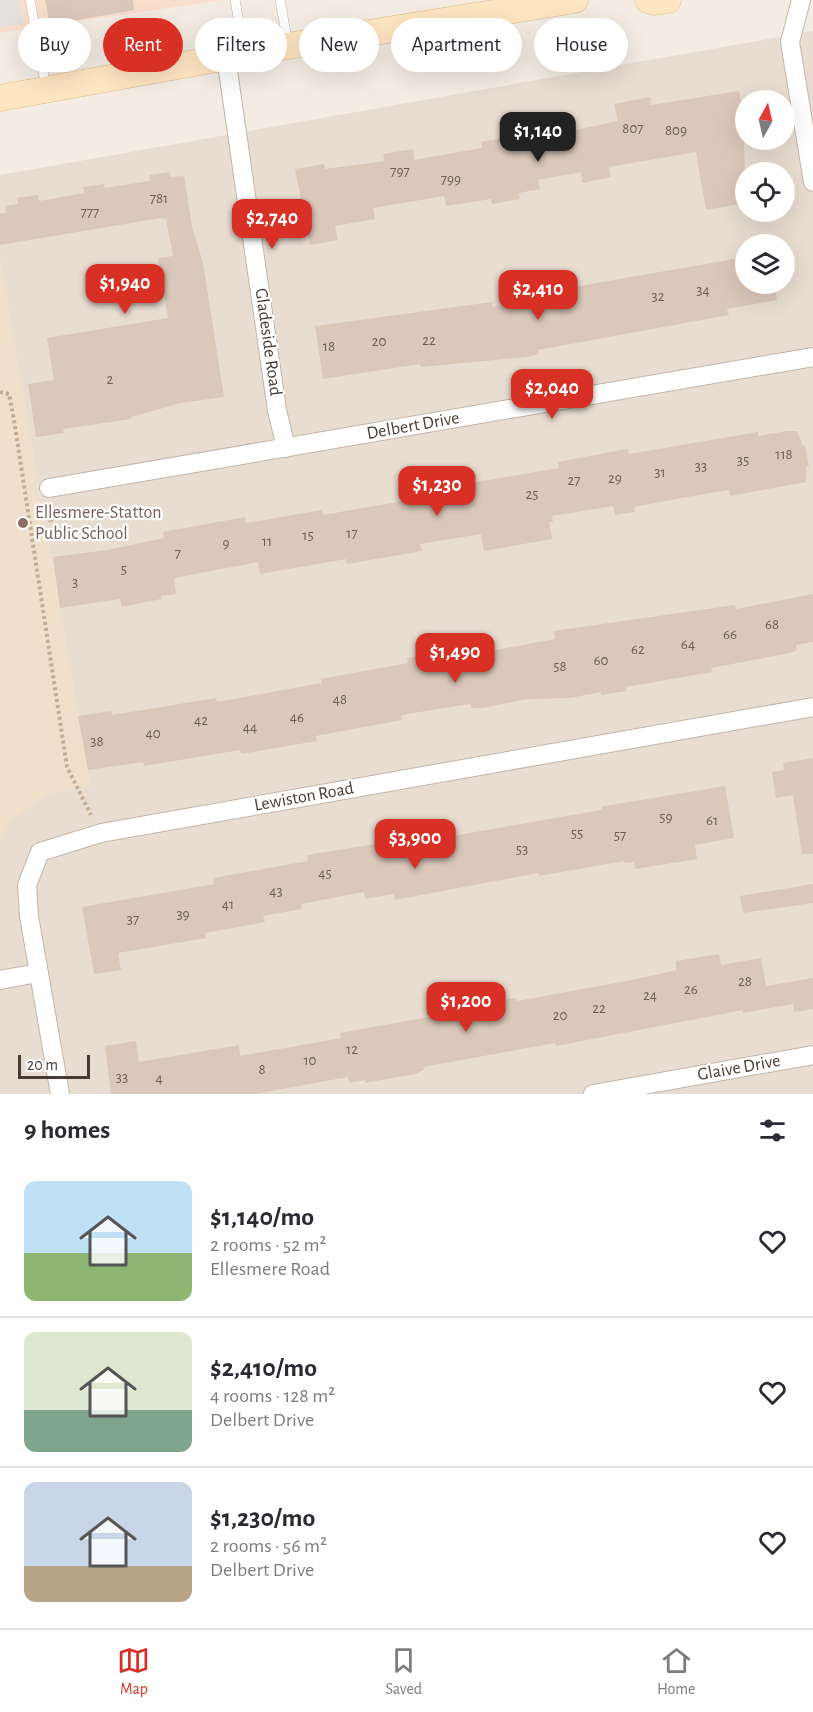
<!DOCTYPE html>
<meta charset="utf-8">
<style>
:root{--surface:#fff;--page:#f2f2f3;--text:#2b2b33;--muted:#7c7c81;--line:#e1e1e2;--accent:#d93025}
body{margin:0;font-family:"Alegreya Sans",sans-serif;background:var(--page);color:var(--text);height:100vh;display:flex;flex-direction:column;font-size:22px;white-space:nowrap}
*{box-sizing:border-box;margin:0}
p{font-size:20px;color:var(--muted)}
.icon{flex:none;width:33px;height:33px;fill:none;stroke:currentColor;stroke-width:2;stroke-linecap:round;stroke-linejoin:round}
.map{position:relative;height:1094px;overflow:hidden}
.side{display:flex;flex-direction:column;background:var(--surface);flex:1}
.side>*{flex:none}
.hud{position:absolute;left:18px;top:18px;width:777px;height:54px;display:flex;gap:12px}
.needle{width:39px;rotate:8deg}
.buttons{position:absolute;left:735px;top:90px;display:grid;gap:12px}
.buttons a{display:grid;place-items:center;width:60px;height:60px;border-radius:50%;background:var(--surface);box-shadow:0 6px 24px #0002;font-size:30px}
.scale{position:absolute;left:18px;bottom:15px;width:72px;box-sizing:border-box;padding-left:6px;border:3px solid #473b33;border-top:0;font-size:16px;line-height:21px;white-space:nowrap;color:#473b33;-webkit-text-stroke:4px #fff;paint-order:stroke}
.price{position:absolute;translate:-50% -51px;padding:0 14px;border-radius:12px;background:var(--accent);color:#fff;font-size:20px;line-height:39px;filter:drop-shadow(0 2px 3px #0008)}
.price::after{content:'';position:absolute;left:50%;top:36px;width:18px;height:14px;margin-left:-9px;background:inherit;clip-path:polygon(0 0,100% 0,50% 100%)}
.price.selected{background:#222;color:#fff}
ul{padding:0;list-style:none}
li{display:flex;align-items:center;gap:18px;height:150px;padding:0 24px}
li+li{border-top:2px solid var(--line)}
li span{display:grid;place-items:center;flex:none;width:168px;height:120px;border-radius:12px;color:#555}
li>.icon{margin-inline-start:auto}
span .icon{width:72px;height:72px;fill:#fffc;stroke-width:1}
li b{font-size:26px}
h2{display:flex;justify-content:space-between;align-items:center;height:72px;padding:0 24px;font-size:26px}
.pill{padding:0 21px;border-radius:27px;background:var(--surface);box-shadow:0 6px 24px #0002;font-size:21px;line-height:54px}
.pill.selected{background:var(--accent);color:#fff}
.tab-bar{display:flex;justify-content:space-around;align-items:center;height:84px;border-top:2px solid var(--line);background:var(--surface);font-size:16px;color:var(--muted)}
.tab-bar a{display:grid;justify-items:center;gap:3px}
.tab-bar .selected{color:var(--accent)}
.map>svg:first-child{display:block}
.residential{fill:#e9ddd1;fill-rule:evenodd}
.commercial{fill:#f9decb}
.education{fill:#efdfcb}
.parking{fill:#e4e0dc}
.building{fill:#dac8ba}
.lines{fill:none;stroke-linecap:round;stroke-linejoin:round}
.lane-casing{stroke:#c3b5a8;stroke-width:10}
.street-casing{stroke:#c3b5a8;stroke-width:20}
.secondary-casing{stroke:#dcbb8f;stroke-width:27}
.path{stroke:#c4ab94;stroke-width:4;stroke-dasharray:3 3;stroke-linecap:butt}
.lane{stroke:#fff;stroke-width:9}
.street{stroke:#fff;stroke-width:18}
.secondary{stroke:#ffe6c2;stroke-width:26}
.education-dot{fill:#8d6e63;stroke:#fff;stroke-width:2}
.labels{text-anchor:middle;dominant-baseline:central;stroke-width:4.5;stroke-linejoin:round;paint-order:stroke}
.number-label{font-size:15px;fill:#6c5e55}
.street-label{font-size:18px;fill:#473b33;stroke:#fff}
.education-label{font-size:18px;fill:#785e54;stroke:#fff;text-anchor:start}
</style>
<div class="map">
<svg width="813" height="1094" viewBox="0 0 813 1094">
<rect width="100%" height="100%" fill="#f4ece3"/>
<path class="residential" d="M813,31V1094H0V841L8,822L47,794L90,785L0,261V175ZM746,100H784V140H746ZM746,172H784V212H746ZM746,244H784V284H746Z"/>
<path class="commercial" d="M0,0H222L0,33Z"/>
<path class="education" d="M0,261L90,786L47,794L8,822L0,841Z"/>
<path class="parking" d="M0,0H19L23,24L0,28Z"/>
<g class="building">
<path d="M45,0H133L134,10L50,25Z"/>
<path d="M739,91L748,141L744,142L746,203L706,210L696,152L609,167L611,177L582,183L581,172L538,180L540,189L519,193L520,199L492,204L491,199L446,206L444,196L373,208L375,219L335,226L338,240L310,245L295,169L324,164L325,169L385,161L383,154L413,149L414,160L482,148L481,142L526,134L525,129L554,124L556,134L618,121L614,104L650,97L651,105Z"/>
<path d="M170,172L171,177L184,176L192,227L203,263L224,397L181,403L131,417V419L63,429L64,433L36,437L28,384L54,380L47,338L168,318L158,258L173,256L166,219L161,218L0,245V214L6,213L5,206L18,204L17,198L38,195L39,201L84,193L83,187L104,184L105,188L150,181L149,175Z"/>
<path d="M746,257V284H774L777,300L727,309L729,315L538,350L539,354L527,357L432,366L421,367L420,364L323,379L315,326L492,302L493,307L546,298L545,292Z"/>
<path d="M788,431H797L803,446H805L809,466H806V482L730,496L729,490L681,498L634,507L635,512L615,515L613,506L552,516L553,522H549L552,539L484,551L481,534L420,544L422,551L347,564L346,559L260,574L258,562L174,578L176,594L161,596V599L122,607L120,599L60,608L53,557L107,550L164,538L163,532L245,517L246,523L322,510L323,515L431,496L430,490L559,468L558,462L610,452L628,449L629,454L758,432V436Z"/>
<path d="M813,594V642L796,645L797,650L790,653L711,668L712,672L626,687L627,691L601,695V692L570,698L527,699L483,708H471L470,704L401,715L402,720L316,736L317,741L241,754L240,750L144,766L143,762L88,770L78,716L111,711L112,715L216,698L217,702L322,683L321,679L408,663L407,658L440,653L441,660L555,639L554,631L735,605L736,609Z"/>
<path d="M813,758V854H802L793,795L776,798L772,772L784,770L783,763Z"/>
<path d="M725,786L734,838L695,845L697,859L635,869L634,862L625,863L624,861L539,876V873L511,878L395,900L394,894L365,899L364,892L301,904L302,909L263,916L265,922L205,933L206,938L118,953L121,970L94,974L82,907L214,884L213,878L308,861L307,855L388,842L389,847L601,810L603,806L611,805Z"/>
<path d="M813,884V903L743,913L740,896Z"/>
<path d="M719,954L721,965L761,958L766,986L813,978V1009L794,1012L793,1004L743,1013V1010L556,1046L555,1043L423,1067L424,1070L415,1074L365,1083V1080L349,1083L348,1077L255,1094H111L105,1046L136,1041L139,1062L239,1045L240,1056L341,1038L340,1033L445,1014L444,1011L516,998L517,1001L637,979L676,970V961Z"/>
</g>
<g class="lines">
<g class="lane-casing">
<g id="lane">
<path d="M30,0L46,87"/>
<path d="M235,0L244,51"/>
<path d="M280,0L288,44"/>
</g>
</g>
<g class="street-casing">
<g id="street">
<path d="M801,0L790,42L813,182"/>
<path d="M226,57L277,410L286,448"/>
<path d="M49,488L813,357"/>
<path d="M0,980L38,973"/>
<path d="M60,1094L29,916L27,885L40,852L101,833L813,707"/>
<path d="M593,1094L813,1055"/>
</g>
</g>
<g class="secondary-casing">
<g id="secondary">
<path d="M648,0L654,2L668,0"/>
<path d="M0,98L288,46L575,0"/>
</g>
</g>
<g class="path">
<path d="M0,392L9,394L14,420L67,767L91,815"/>
<path d="M49,507L51,523"/>
</g>
<use href="#lane" class="lane"/>
<use href="#street" class="street"/>
<use href="#secondary" class="secondary"/>
</g>
<circle class="education-dot" cx="23" cy="523" r="6"/>
<g class="labels">
<g class="number-label">
<text x="633" y="128">807</text>
<text x="676" y="130">809</text>
<text x="400" y="171">797</text>
<text x="451" y="179">799</text>
<text x="159" y="198">781</text>
<text x="90" y="212">777</text>
<text x="703" y="290">34</text>
<text x="658" y="296">32</text>
<text x="429" y="340">22</text>
<text x="379" y="341">20</text>
<text x="329" y="346">18</text>
<text x="110" y="379">2</text>
<text x="784" y="454">118</text>
<text x="743" y="460">35</text>
<text x="701" y="466">33</text>
<text x="660" y="472">31</text>
<text x="615" y="478">29</text>
<text x="574" y="480">27</text>
<text x="532" y="494">25</text>
<text x="352" y="533">17</text>
<text x="308" y="535">15</text>
<text x="267" y="541">11</text>
<text x="226" y="543">9</text>
<text x="178" y="553">7</text>
<text x="124" y="569">5</text>
<text x="75" y="582">3</text>
<text x="772" y="624">68</text>
<text x="730" y="634">66</text>
<text x="688" y="644">64</text>
<text x="638" y="649">62</text>
<text x="601" y="660">60</text>
<text x="560" y="666">58</text>
<text x="340" y="699">48</text>
<text x="297" y="717">46</text>
<text x="201" y="720">42</text>
<text x="250" y="727">44</text>
<text x="153" y="733">40</text>
<text x="97" y="741">38</text>
<text x="666" y="817">59</text>
<text x="712" y="820">61</text>
<text x="577" y="833">55</text>
<text x="620" y="835">57</text>
<text x="522" y="849">53</text>
<text x="325" y="873">45</text>
<text x="276" y="891">43</text>
<text x="228" y="904">41</text>
<text x="183" y="914">39</text>
<text x="133" y="919">37</text>
<text x="745" y="981">28</text>
<text x="691" y="989">26</text>
<text x="650" y="995">24</text>
<text x="599" y="1008">22</text>
<text x="560" y="1015">20</text>
<text x="352" y="1049">12</text>
<text x="310" y="1060">10</text>
<text x="262" y="1069">8</text>
<text x="122" y="1077">33</text>
<text x="159" y="1078">4</text>
</g>
<g class="street-label">
<text transform="translate(268 342) rotate(82)">Gladeside Road</text>
<text transform="translate(413 426) rotate(-10)">Delbert Drive</text>
<text transform="translate(304 797) rotate(-10)">Lewiston Road</text>
<text transform="translate(739 1068) rotate(-10)">Glaive Drive</text>
</g>
<g class="education-label">
<text x="35" y="513">Ellesmere-Statton<tspan x="35" dy="21">Public School</tspan></text>
</g>
</g>
</svg>
<div class="buttons">
<a><svg class="needle" viewBox="-14 -14 28 28"><path d="M0-13l5 13h-10z" fill="#e53935"/><path d="M0 13l5-13h-10z" fill="#7c7c81"/></svg></a>
<a><svg class="icon" aria-label="locate" viewBox="0 0 24 24"><circle cx="12" cy="12" r="6"/><path d="M12 2v4M12 18v4M2 12h4M18 12h4"/></svg></a>
<a><svg class="icon" aria-label="layers" viewBox="0 0 24 24"><path d="M12 4l9 5-9 5-9-5zM3 14l9 5 9-5"/></svg></a>
</div>
<div class="scale">20 m</div>
<b class="price selected" style="left:538px;top:163px">$1,140</b>
<b class="price" style="left:272px;top:250px">$2,740</b>
<b class="price" style="left:125px;top:315px">$1,940</b>
<b class="price" style="left:538px;top:321px">$2,410</b>
<b class="price" style="left:552px;top:420px">$2,040</b>
<b class="price" style="left:437px;top:517px">$1,230</b>
<b class="price" style="left:455px;top:684px">$1,490</b>
<b class="price" style="left:415px;top:870px">$3,900</b>
<b class="price" style="left:466px;top:1033px">$1,200</b>
<div class="hud">
<a class="pill">Buy</a>
<a class="pill selected">Rent</a>
<a class="pill">Filters</a>
<a class="pill">New</a>
<a class="pill">Apartment</a>
<a class="pill">House</a>
</div>
</div>
<section class="side">
<h2>9 homes<svg class="icon" aria-label="filters" viewBox="0 0 24 24"><path d="M4 7h16M4 17h16"/><circle cx="9" cy="7" r="2"/><circle cx="15" cy="17" r="2"/></svg></h2>
<ul>
<li><span style="background:linear-gradient(#bfe0f5 60%,#8fb573 0)"><svg class="icon" aria-label="home" viewBox="0 0 24 24"><path d="M3 11l9-7 9 7M6 9v11h12V9"/></svg></span><div><b>$1,140/mo</b><p>2 rooms · 52 m²</p><p>Ellesmere Road</p></div><svg class="icon" aria-label="heart" viewBox="0 0 24 24"><path d="M12 20l-8-8c-3-5 5-10 8-4 3-6 11-1 8 4z"/></svg></li>
<li><span style="background:linear-gradient(#dfe7d0 65%,#7fa58c 0)"><svg class="icon" aria-label="home" viewBox="0 0 24 24"><path d="M3 11l9-7 9 7M6 9v11h12V9"/></svg></span><div><b>$2,410/mo</b><p>4 rooms · 128 m²</p><p>Delbert Drive</p></div><svg class="icon" aria-label="heart" viewBox="0 0 24 24"><path d="M12 20l-8-8c-3-5 5-10 8-4 3-6 11-1 8 4z"/></svg></li>
<li><span style="background:linear-gradient(#c9d6e8 70%,#b9a48a 0)"><svg class="icon" aria-label="home" viewBox="0 0 24 24"><path d="M3 11l9-7 9 7M6 9v11h12V9"/></svg></span><div><b>$1,230/mo</b><p>2 rooms · 56 m²</p><p>Delbert Drive</p></div><svg class="icon" aria-label="heart" viewBox="0 0 24 24"><path d="M12 20l-8-8c-3-5 5-10 8-4 3-6 11-1 8 4z"/></svg></li>
</ul>
</section>
<nav class="tab-bar">
<a class="selected"><svg class="icon" aria-label="map" viewBox="0 0 24 24"><path d="M3 6l6-2 6 2 6-2v14l-6 2-6-2-6 2zM9 4v14M15 6v14"/></svg>Map</a>
<a><svg class="icon" aria-label="saved" viewBox="0 0 24 24"><path d="M7 4h10v16l-5-4-5 4z"/></svg>Saved</a>
<a><svg class="icon" aria-label="home" viewBox="0 0 24 24"><path d="M3 11l9-7 9 7M6 9v11h12V9"/></svg>Home</a>
</nav>
